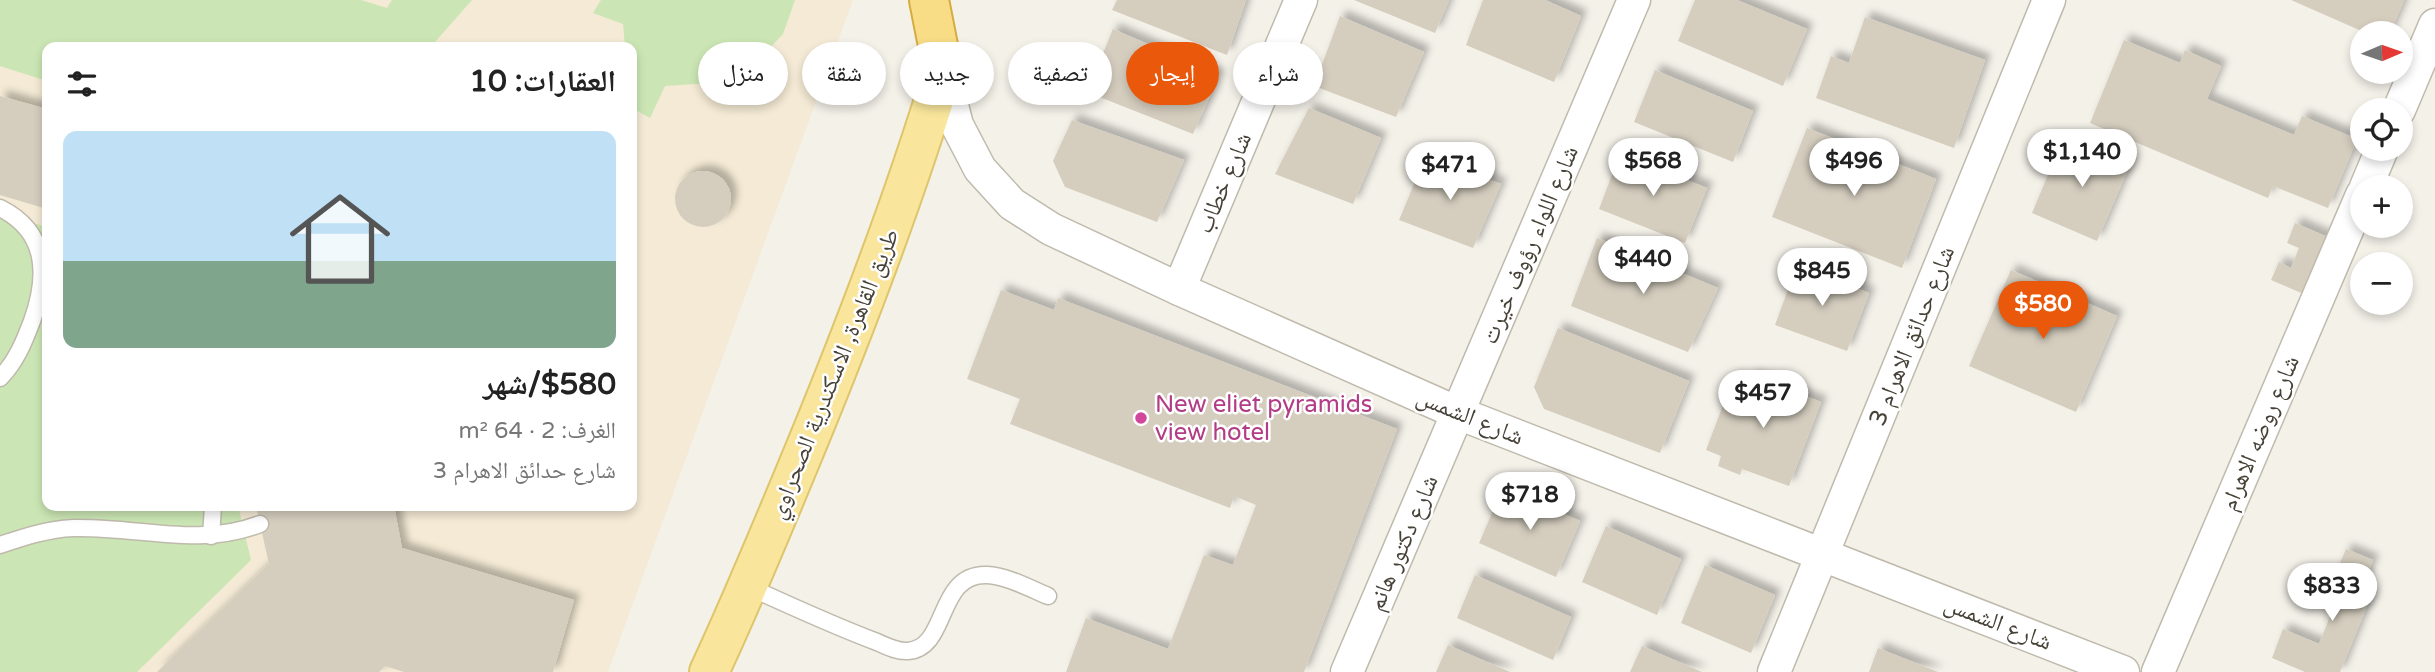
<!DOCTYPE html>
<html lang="ar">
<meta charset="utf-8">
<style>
:root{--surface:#fff;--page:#f2f2f2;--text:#222;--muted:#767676;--accent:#ea580c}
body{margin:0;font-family:"Varela Round","Noto Naskh Arabic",sans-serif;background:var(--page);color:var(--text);direction:rtl;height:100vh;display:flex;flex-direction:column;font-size:26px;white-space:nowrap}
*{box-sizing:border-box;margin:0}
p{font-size:23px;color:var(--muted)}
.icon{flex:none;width:38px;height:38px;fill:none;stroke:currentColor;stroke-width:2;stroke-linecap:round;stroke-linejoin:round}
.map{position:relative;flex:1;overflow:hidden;direction:ltr}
.panel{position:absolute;left:42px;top:42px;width:595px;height:469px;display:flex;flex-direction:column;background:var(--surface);border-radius:14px;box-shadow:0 4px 10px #0003;direction:rtl}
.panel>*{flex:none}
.guide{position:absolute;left:658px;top:42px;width:665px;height:63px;direction:rtl;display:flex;gap:14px}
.needle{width:46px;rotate:88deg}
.controls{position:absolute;left:2350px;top:21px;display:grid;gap:14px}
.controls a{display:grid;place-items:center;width:63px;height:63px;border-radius:50%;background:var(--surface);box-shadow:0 4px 10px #0003;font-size:35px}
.price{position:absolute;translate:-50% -60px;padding:0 16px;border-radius:24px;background:#fff;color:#222;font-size:23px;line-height:46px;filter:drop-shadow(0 2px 4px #0008)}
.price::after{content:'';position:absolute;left:50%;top:42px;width:21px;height:16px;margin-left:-10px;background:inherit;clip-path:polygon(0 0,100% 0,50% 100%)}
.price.on{background:var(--accent);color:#fff}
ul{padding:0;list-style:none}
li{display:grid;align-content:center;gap:14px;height:371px;padding:0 21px}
li span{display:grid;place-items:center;height:217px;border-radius:14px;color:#555}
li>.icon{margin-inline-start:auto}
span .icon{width:126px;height:126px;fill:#fffc;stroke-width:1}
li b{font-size:30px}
h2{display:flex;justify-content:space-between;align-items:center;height:84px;padding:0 21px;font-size:30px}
.chip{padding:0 24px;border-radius:32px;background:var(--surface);box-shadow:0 4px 10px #0003;font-size:24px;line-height:63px}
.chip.on{background:var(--accent);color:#fff}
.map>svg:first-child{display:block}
.commercial{fill:#f4ead5;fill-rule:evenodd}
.green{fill:#cbe6b4}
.building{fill:#d5cebf;filter:url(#shadow)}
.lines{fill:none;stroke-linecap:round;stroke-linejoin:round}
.service-casing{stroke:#bfbaac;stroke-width:19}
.minor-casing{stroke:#bfbaac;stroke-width:35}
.primary-casing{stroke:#dec56c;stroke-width:42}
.trunk-casing{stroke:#d6ab40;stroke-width:42}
.service{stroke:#fff;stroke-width:16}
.minor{stroke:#fff;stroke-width:32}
.primary{stroke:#f9e69c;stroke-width:38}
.trunk{stroke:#f8dd86;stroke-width:38}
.hotel-dot{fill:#d1479c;stroke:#fff;stroke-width:2.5}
.labels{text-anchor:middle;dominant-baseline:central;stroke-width:5;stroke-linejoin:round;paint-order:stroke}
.street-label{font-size:24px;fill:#474238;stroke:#fff}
.hotel-label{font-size:24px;fill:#b23c85;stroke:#fff;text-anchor:start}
</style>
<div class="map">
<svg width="2435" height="672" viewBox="0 0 2435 672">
<defs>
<filter id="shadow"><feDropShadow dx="6" dy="-6" stdDeviation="3.5" flood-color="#0004"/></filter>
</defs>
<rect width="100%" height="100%" fill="#f4f1e9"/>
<path class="commercial" d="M0,0H853L608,672H0ZM47,47H632V506H47Z"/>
<g class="green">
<path d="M0,0H361L387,8L392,0H472L435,42L433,47H47V81L0,66Z"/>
<path d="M601,0H795L783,34L751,68L711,83L665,86L650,118L632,108V47H625L623,24L593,13Z"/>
<path d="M0,213L47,227V506H238L251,560L137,672H0Z"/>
</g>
<g class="building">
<path d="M1117,0H1246L1227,55L1112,10Z"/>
<path d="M1354,0H1449L1435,33Z"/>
<path d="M1483,0H1545L1581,16L1554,82L1466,45Z"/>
<path d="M1695,0H1737L1807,29L1783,86L1678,41Z"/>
<path d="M2291,0H2404L2390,33H2366Z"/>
<path d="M1340,16L1424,52L1396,117L1314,86Z"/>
<path d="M1865,17L1985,60L1954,148L1816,98L1831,56L1849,63Z"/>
<path d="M1113,29L1219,75L1193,134L1087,92Z"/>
<path d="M2124,40L2180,63L2185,50L2221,66L2207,99L2294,135L2302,116L2357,139L2328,208L2273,186L2268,198L2090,123Z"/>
<path d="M1655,70L1753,111L1733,162L1634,122Z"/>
<path d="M0,96L47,109V209L0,195Z"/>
<path d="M1309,108L1381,138L1353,204L1275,174Z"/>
<path d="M1072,120L1184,160L1157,222L1065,187L1053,161Z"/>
<path d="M1807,128L1936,179L1902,268L1772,217Z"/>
<path d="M2083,142L2131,162L2097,241L2032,213L2061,144L2079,152Z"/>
<path d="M1620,154L1707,188L1685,243L1599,209Z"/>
<path d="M1426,156L1501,184L1473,248L1399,220Z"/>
<circle cx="703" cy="199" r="28"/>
<path d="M2295,223L2330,238L2306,295L2271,280L2279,262L2291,268L2299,248L2287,243Z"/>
<path d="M1597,238L1718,288L1688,352L1571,306Z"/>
<path d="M1797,265L1869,293L1847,351L1775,325Z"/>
<path d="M2011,270L2117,316L2076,412L1969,366Z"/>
<path d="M1001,290L1054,310L1058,298L1397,429L1304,672H1066L1086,618L1168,649L1204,555L1233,565L1256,505L1234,496L1230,508L1010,424L1020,399L967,379Z"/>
<path d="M1558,328L1689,381L1660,453L1544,409L1534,387Z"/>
<path d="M1752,376L1821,402L1789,486L1742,469L1740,475L1718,466L1721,456L1706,450L1733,379L1748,385Z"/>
<path d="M1503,488L1580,521L1556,577L1479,543Z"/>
<path d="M256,506H394L402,548L574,600L553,672H404L385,666L379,672H157L269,564Z"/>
<path d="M1606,526L1681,559L1657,615L1582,582Z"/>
<path d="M2346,549L2373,560L2361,591L2371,596L2340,672H2305L2272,658L2283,629L2319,644L2343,584L2333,580Z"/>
<path d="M1705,565L1775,595L1751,653L1681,623Z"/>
<path d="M1475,575L1571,617L1553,660L1457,618Z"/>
<path d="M1448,645L1510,672H1436Z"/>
<path d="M1642,646L1702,672H1630Z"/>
<path d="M1878,648L1938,672H1869Z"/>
</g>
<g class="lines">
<g class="service-casing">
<g id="service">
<path d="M0,208C48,232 48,276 32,321C24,342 16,362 0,378"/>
<path d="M211,536L213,506"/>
<path d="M0,545C24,537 48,529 73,528C137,526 198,548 260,524"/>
<path d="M749,587C791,606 834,626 877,642C886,646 898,652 908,651C949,648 936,573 987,575C1007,576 1029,588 1048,596"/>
</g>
</g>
<g class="minor-casing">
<g id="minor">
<path d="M943,71L957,125L980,169L1012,204L1051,229L1179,289L1458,413L2123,672"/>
<path d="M2399,110L2435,25"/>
<path d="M2366,187L2382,149"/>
<path d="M1179,289L1301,0"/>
<path d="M1347,672L1634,0"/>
<path d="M1774,672L2049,0"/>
<path d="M2158,672L2362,195"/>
</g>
</g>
<g class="primary-casing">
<path id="primary" d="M709,672C739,608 766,543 793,478C849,344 901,210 943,71"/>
</g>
<g class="trunk-casing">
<path id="trunk" d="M929,0L943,71"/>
</g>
<use href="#service" class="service"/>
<use href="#minor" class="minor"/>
<use href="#primary" class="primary"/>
<use href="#trunk" class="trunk"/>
</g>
<circle class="hotel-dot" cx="1141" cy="418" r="7"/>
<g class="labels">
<g class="street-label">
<text transform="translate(1224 183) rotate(-67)">شارع خطاب</text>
<text transform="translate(1530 245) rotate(-67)">شارع اللواء رؤوف خيرت</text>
<text transform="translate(1912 336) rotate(-68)">شارع حدائق الاهرام 3</text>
<text transform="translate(834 374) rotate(-68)">طريق القاهرة, الاسكندرية الصحراوي</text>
<text transform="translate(1470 417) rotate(22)">شارع الشمس</text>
<text transform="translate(2260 433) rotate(-67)">شارع روضه الاهرام</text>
<text transform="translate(1403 543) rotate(-67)">شارع دكتور هانم</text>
<text transform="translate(1998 623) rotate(21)">شارع الشمس</text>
</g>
<g class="hotel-label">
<text x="1155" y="404">New eliet pyramids<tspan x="1155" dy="28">view hotel</tspan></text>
</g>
</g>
</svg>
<div class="controls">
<a><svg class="needle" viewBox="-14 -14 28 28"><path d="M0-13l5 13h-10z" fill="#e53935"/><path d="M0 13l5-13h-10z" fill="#767676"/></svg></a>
<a><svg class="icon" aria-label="locate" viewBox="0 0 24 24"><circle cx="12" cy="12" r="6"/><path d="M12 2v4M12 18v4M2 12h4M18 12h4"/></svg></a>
<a>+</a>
<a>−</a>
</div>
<b class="price" style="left:2082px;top:189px">$1,140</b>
<b class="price" style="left:1653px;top:198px">$568</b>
<b class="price" style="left:1854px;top:198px">$496</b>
<b class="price" style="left:1450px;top:202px">$471</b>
<b class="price" style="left:1643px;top:296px">$440</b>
<b class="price" style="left:1822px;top:308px">$845</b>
<b class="price on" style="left:2043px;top:341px">$580</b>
<b class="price" style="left:1763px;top:430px">$457</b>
<b class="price" style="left:1530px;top:532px">$718</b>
<b class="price" style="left:2332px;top:623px">$833</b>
<div class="guide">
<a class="chip">شراء</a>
<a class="chip on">إيجار</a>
<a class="chip">تصفية</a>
<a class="chip">جديد</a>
<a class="chip">شقة</a>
<a class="chip">منزل</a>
</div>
<section class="panel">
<h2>العقارات: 10<svg class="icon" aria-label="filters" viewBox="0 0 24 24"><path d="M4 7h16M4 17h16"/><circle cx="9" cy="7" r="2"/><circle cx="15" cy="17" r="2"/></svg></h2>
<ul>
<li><span style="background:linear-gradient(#bfe0f5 60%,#7fa58c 0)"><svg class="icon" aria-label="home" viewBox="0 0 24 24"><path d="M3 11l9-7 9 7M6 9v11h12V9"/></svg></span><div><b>$580/شهر</b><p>الغرف: 2 · 64 m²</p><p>شارع حدائق الاهرام 3</p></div></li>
</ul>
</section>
</div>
